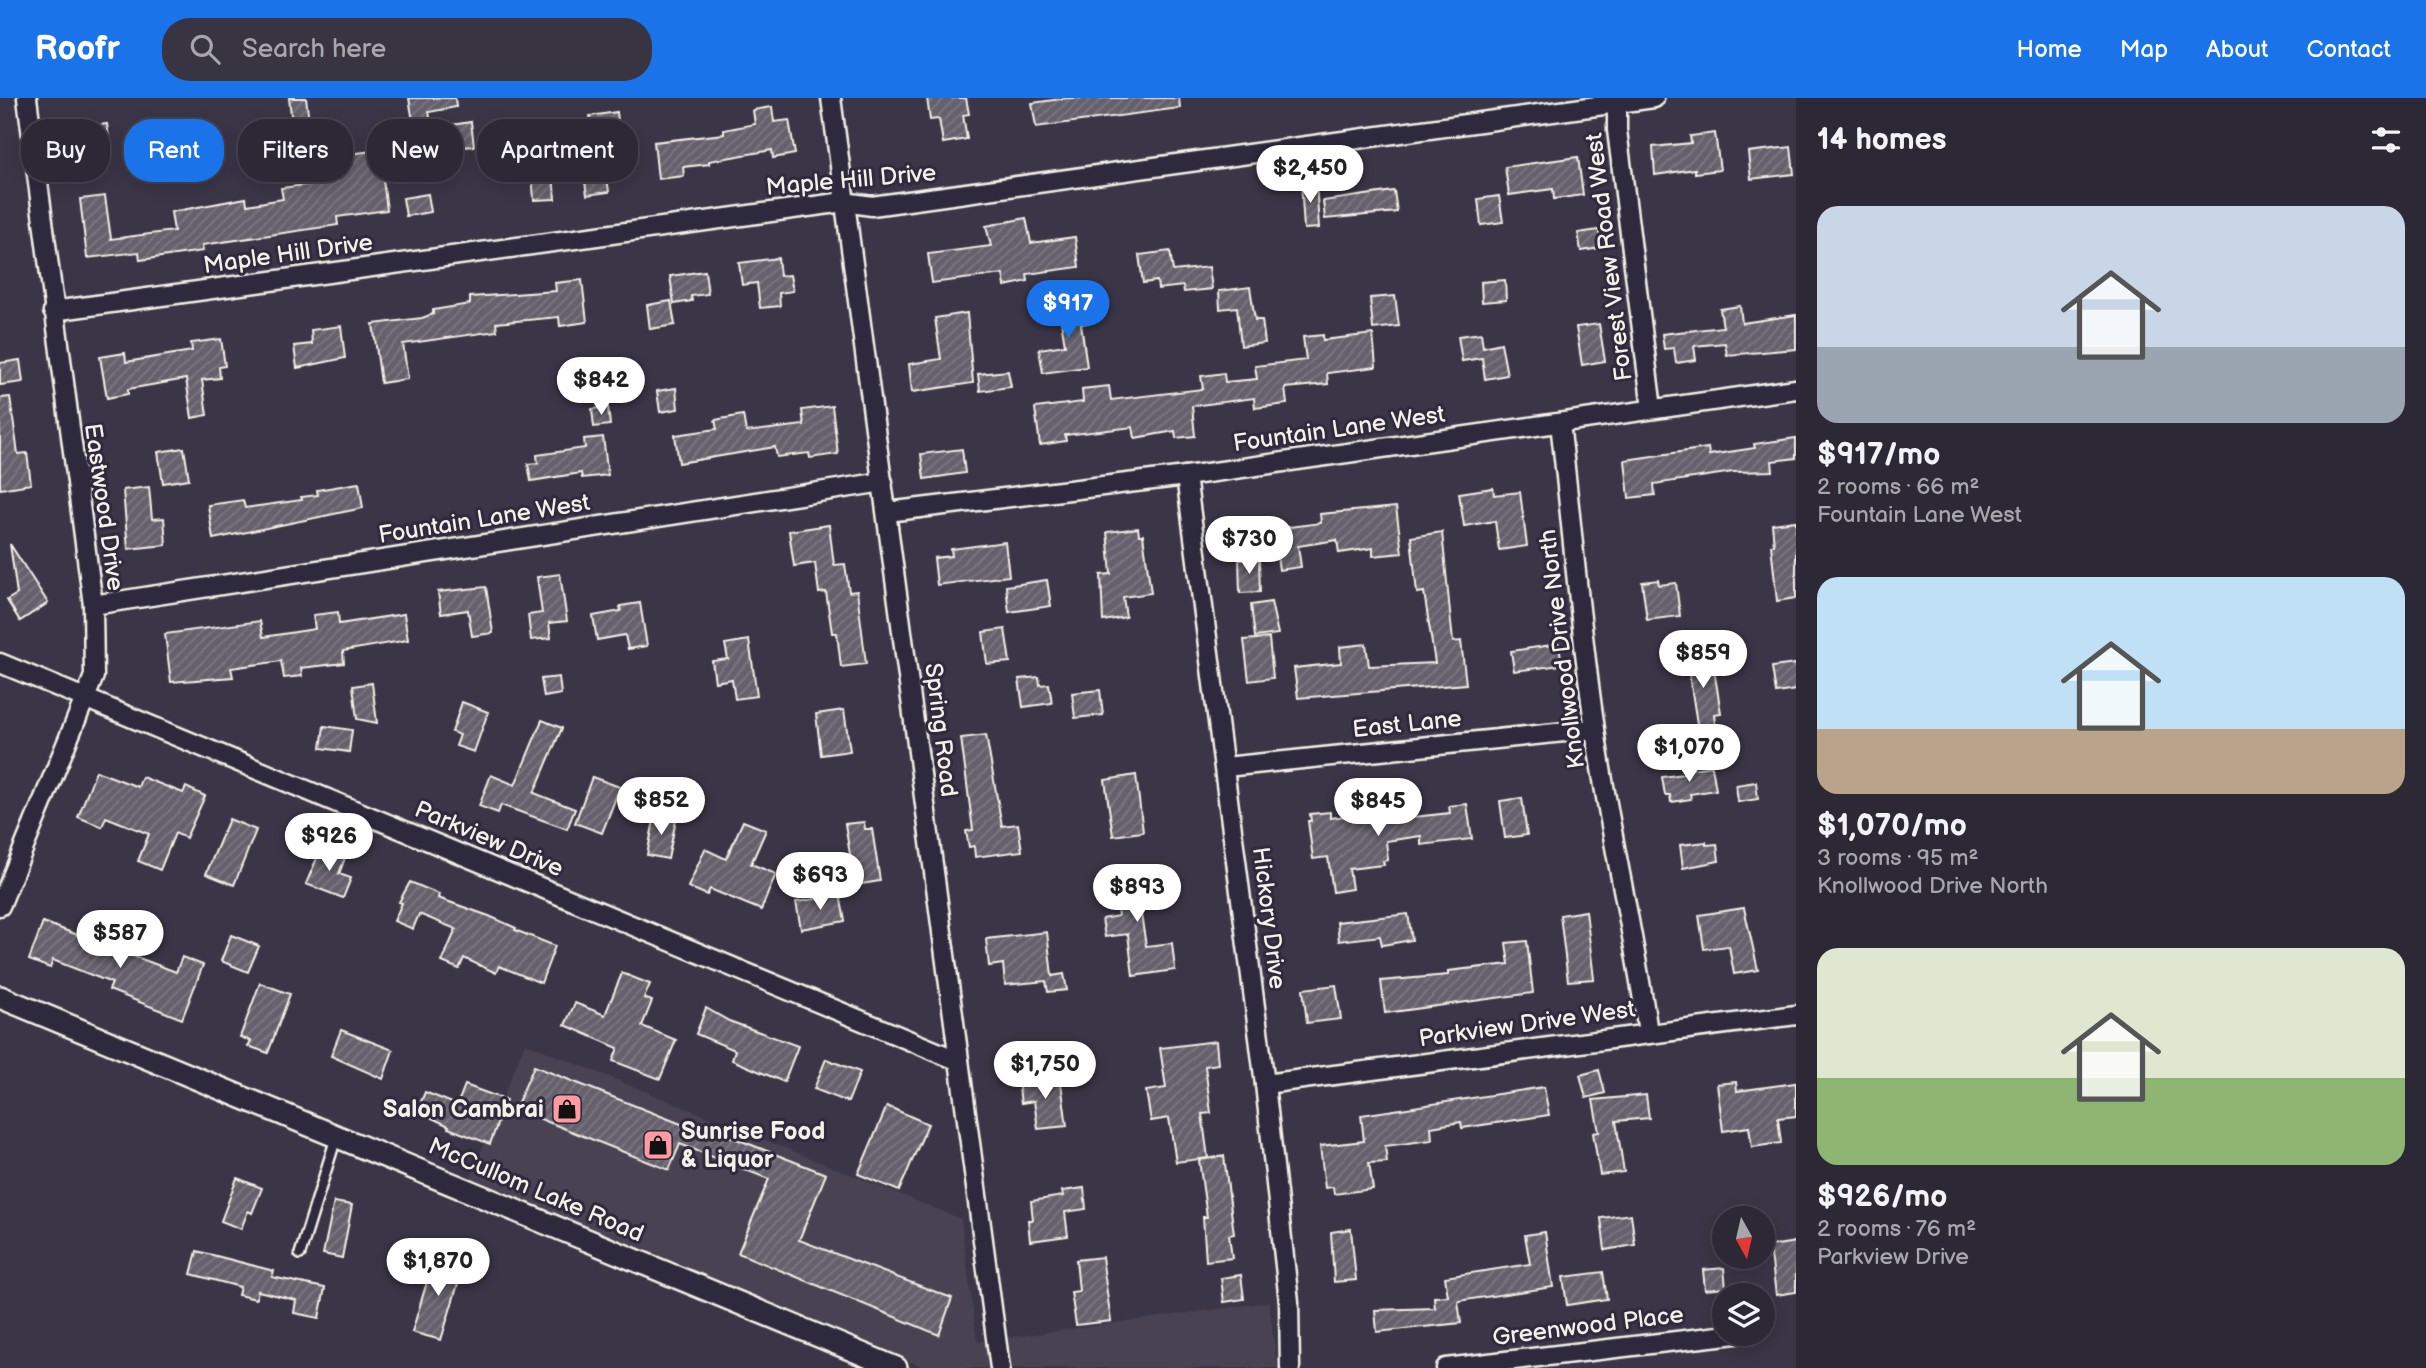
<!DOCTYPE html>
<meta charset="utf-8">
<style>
:root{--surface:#2c2835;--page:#383441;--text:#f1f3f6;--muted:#a6a6ad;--line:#484450;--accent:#1a73e8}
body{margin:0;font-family:"Balsamiq Sans",sans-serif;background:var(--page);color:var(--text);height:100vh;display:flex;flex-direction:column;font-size:26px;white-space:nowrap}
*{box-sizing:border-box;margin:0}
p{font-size:23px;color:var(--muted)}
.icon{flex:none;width:38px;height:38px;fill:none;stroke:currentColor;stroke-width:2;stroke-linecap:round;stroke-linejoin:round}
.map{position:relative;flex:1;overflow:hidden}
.side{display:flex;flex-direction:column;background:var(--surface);width:630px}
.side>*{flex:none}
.guide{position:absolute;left:21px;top:21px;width:665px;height:63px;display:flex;gap:14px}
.needle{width:46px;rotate:172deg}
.controls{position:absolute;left:1712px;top:1108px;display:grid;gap:14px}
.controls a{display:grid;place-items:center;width:63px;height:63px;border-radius:50%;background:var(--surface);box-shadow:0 4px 18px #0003,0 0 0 2px var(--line);font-size:35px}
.price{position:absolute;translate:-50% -60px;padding:0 16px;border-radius:24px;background:#fff;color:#222;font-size:23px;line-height:46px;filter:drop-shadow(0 2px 4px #0008)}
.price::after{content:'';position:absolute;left:50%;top:42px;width:21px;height:16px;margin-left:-10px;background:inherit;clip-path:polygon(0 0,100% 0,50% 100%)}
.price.current{background:var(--accent);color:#fff}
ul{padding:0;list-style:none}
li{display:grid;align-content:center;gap:14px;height:371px;padding:0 21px}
li span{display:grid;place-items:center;height:217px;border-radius:21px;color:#555}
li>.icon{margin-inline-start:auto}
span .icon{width:126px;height:126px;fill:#fffc;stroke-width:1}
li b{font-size:30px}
h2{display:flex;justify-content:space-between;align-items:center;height:84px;padding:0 21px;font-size:30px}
.pill{padding:0 24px;border-radius:28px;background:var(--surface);box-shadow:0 4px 18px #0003,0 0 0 2px var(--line);font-size:24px;line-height:63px}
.pill.current{background:var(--accent);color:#fff}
header{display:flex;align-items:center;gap:42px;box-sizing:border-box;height:98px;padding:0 35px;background:var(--accent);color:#fff}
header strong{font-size:33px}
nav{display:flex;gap:38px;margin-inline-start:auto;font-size:24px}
.search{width:490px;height:63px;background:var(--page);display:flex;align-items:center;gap:18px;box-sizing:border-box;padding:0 24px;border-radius:28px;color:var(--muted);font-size:26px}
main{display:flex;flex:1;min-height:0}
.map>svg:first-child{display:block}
.built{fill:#484352}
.building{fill:url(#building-hatch);stroke:#f4f1e8;stroke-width:2}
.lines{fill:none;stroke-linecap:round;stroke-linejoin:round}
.service-casing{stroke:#f4f1e8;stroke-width:14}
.minor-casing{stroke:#f4f1e8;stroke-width:23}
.tertiary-casing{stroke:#f4f1e8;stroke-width:26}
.service{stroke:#2f2a3d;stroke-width:9}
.minor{stroke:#2f2a3d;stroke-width:18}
.tertiary{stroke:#2f2a3d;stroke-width:21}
.labels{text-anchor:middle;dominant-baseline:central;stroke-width:6;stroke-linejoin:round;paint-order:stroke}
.street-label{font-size:24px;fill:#f4f1e8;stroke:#2f2a3d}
.poi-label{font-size:24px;font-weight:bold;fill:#f4f1e8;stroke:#2f2a3d;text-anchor:end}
</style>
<header>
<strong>Roofr</strong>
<div class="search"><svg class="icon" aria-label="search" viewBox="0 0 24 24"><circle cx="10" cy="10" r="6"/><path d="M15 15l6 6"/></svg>Search here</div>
<nav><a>Home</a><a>Map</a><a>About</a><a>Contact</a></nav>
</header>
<main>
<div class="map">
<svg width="1796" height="1270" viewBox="0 0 1796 1270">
<defs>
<pattern id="building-hatch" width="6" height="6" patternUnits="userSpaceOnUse" patternTransform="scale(1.75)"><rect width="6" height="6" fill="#65616c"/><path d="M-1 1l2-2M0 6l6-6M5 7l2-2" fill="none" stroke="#7c7881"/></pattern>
</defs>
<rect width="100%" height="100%" fill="#3b3647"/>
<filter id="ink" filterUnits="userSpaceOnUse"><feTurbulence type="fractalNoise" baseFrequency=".0143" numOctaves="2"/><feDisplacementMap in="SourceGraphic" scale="14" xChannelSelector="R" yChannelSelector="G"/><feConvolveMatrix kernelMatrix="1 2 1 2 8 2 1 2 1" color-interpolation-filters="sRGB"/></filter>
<g filter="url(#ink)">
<path class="built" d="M525,945L961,1121L977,1244L1269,1204L1277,1270H925L650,1153L470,1081Z"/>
<g class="building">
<path d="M289,0H306L310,31L293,33Z"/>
<path d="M409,0H455L456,9L429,14L432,30L471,24L474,48L418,53Z"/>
<path d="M927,0H966L969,16L963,17L967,41L943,45L939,21L930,22Z"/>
<path d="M1068,0H1179L1180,10L1036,29L1032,5Z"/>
<path d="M772,9L774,24L789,22L795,56L773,60L772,52L709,63V66L683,69L684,78L658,81L654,44L724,36V32L755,26L753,12Z"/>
<path d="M617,14L620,40L593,43L590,18Z"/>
<path d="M107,26L111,55L104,56L106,64L85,66L80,30Z"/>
<path d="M1715,35L1720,72L1695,75V71L1655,77L1653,49L1691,45L1690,38Z"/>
<path d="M603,49L609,94L587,97L580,52Z"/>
<path d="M1791,49L1794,76L1751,81L1748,54Z"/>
<path d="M379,52L387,112L337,119L338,127L202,147L203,153L140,162L139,154L87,160L80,101L105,98L111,141L174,133L171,114L246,100L247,107L283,101L281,90L337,83L334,58Z"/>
<path d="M1578,59L1583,97L1554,101L1553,91L1509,97L1505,69Z"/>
<path d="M552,62L555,101L534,102L531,63Z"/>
<path d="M1316,83L1319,130L1304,131L1301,84Z"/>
<path d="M1394,93L1397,114L1325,121L1323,103Z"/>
<path d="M428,96L431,114L406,118L403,100Z"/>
<path d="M1499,98L1503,124L1481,127L1478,101Z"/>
<path d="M1026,120L1031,145L1075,139L1079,169L1027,176L1028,183L1005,188L1003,176L932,185L928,156L991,148L986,128Z"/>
<path d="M1599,132L1601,150L1581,153L1578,135Z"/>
<path d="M1170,153L1173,173L1209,169L1212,191L1184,194L1183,188L1158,191L1157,183L1143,185L1139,157Z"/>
<path d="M778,160L780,178L790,177L793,193L779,195L780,208L760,210L757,185L742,187L739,165Z"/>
<path d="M705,173L708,196L691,198L692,203L674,206L670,178Z"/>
<path d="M582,182L587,224L560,228L559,219L496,225L497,233L403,246L408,281L381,285L373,226L422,220L433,216V212L470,206V199L556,193L555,185Z"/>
<path d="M1505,182L1506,202L1482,204L1481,184Z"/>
<path d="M1250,189L1255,222H1262L1265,245L1241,248L1237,209L1220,211L1219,193Z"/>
<path d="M1395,198L1399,228L1373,231L1370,200Z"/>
<path d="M1084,201L1088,225L1081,226L1087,269L1043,275L1039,251L1065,247L1058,205Z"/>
<path d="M671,203L675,227L650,231L647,207Z"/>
<path d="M1740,208L1742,225L1796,217V251L1727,257L1725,245L1694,248L1696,262L1676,265L1674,250L1664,251L1662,236L1723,229L1720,211Z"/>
<path d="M967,215L973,285L912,294L909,266L941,261L935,220Z"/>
<path d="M1599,226L1605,263L1582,267L1576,229Z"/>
<path d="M341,228L345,260L297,270L294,248L312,246L311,232Z"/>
<path d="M1481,235L1483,249L1501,245L1507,277L1485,281L1482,260L1462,263L1458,238Z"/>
<path d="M1373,236L1376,269L1327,275L1328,286L1285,290L1287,306L1255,310L1254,300L1192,308L1195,338L1176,340L1175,333L1135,340L1133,329L1065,337L1066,343L1040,347L1035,310L1083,304L1082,291L1109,288L1111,302L1203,291L1201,278L1224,275L1225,284L1257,281L1255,268L1306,262L1303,239L1323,237V242Z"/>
<path d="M221,241L225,268L219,269L220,280L202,282L207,317L192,320L186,281L128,291V296L107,300L100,259L125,255L126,264L192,253L191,245Z"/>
<path d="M20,262L23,284L0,287V265Z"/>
<path d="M1008,273L1011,289L980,293L978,276Z"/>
<path d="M676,290L678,311L660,314L657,293Z"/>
<path d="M10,299L18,356L27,355L31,386L0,391V300Z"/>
<path d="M832,308L838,356L810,360L809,355L777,359L775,349L679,365L675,337L717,331L715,322L743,317L746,334L804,327L802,312Z"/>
<path d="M608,309L610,327L594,329L592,311Z"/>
<path d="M603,339L608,377L582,380L581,375L531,383L528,366L538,365L537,357L585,350L584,341Z"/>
<path d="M1796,340V360L1772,363L1773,373L1733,374L1654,386L1655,397L1629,400L1625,362L1708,350L1709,357L1755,350L1754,346Z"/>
<path d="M184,350L189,381L163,385L158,354Z"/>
<path d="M962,351L965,375L924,381L921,356Z"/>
<path d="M359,385L363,410L213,441L208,407L243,402L245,410L302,402L301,399L318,397L317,392Z"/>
<path d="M149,389L152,421L164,420L166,447L128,451L123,392Z"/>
<path d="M1493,390L1494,397L1520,394L1527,448L1499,452L1495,423L1464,428L1459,395Z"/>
<path d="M1396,409L1402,455L1373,458V450L1339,455L1337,442L1298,448L1301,469L1279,472L1273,431L1321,425L1320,416Z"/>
<path d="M1796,423V500L1777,503L1771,447H1774L1772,426Z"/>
<path d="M829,427L834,467L845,466L849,494L857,493L866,566L841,569L837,535H832L826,494L819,495L815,465L794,468L789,433Z"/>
<path d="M1138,430L1139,437H1143L1151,495L1123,499L1126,519L1103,523L1101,477L1111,476L1107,434Z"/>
<path d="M1442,434L1453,544L1461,543L1466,586L1298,600L1294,570L1341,565L1340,549L1366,546L1369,568L1435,565L1424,494L1417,495L1411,439Z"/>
<path d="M1005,444L1009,478L937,487L934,460L952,458L951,451Z"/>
<path d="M10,446L48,505L20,523L7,502L17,496Z"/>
<path d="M1239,462H1259L1260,494L1240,495Z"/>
<path d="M560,476L567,523L549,525L551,540L531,542L528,517L542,515L537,479Z"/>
<path d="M1047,482L1051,508L1009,514L1006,488Z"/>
<path d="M1658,482L1659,487L1676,485L1680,518L1647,522L1642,484Z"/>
<path d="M486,489L493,535L472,538L468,512L441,516L438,494Z"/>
<path d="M1271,504L1278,536L1255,539L1251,507Z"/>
<path d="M640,505L647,548L628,551L625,537L597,542L593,518L621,513L620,508Z"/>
<path d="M338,514L339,526L404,516L408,542L343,553L344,565L301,570L302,578L284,580L281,563L231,570L233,579L171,584L165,536L260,523L263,539L315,531L313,517Z"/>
<path d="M1005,531L1010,564L987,566L983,534Z"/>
<path d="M1708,534L1721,615L1714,616L1718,653L1696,655L1693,633L1698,632L1683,537Z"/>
<path d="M1269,540L1273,580L1249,583L1244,542Z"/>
<path d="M749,542L757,598L735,601L732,581L715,584L712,563L728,561L725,546Z"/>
<path d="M1559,546L1562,567L1514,573L1511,553Z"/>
<path d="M1796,566V592L1776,595L1772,569Z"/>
<path d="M559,579L561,596L544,599L541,581Z"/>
<path d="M1039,579L1040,587L1049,586L1052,605L1023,609L1019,581Z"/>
<path d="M372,585L377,625L357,621L353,588Z"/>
<path d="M1100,592L1103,617L1075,620L1072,595Z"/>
<path d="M462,604L488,614L474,654L456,648L460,637L452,634Z"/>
<path d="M844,612L850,653L821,657L816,616Z"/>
<path d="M542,622L562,630L534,695L575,711L567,731L501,707L498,715L479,708L491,677L515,687Z"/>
<path d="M324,628L352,632L349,654L321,650Z"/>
<path d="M986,637L1002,728L1018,726L1022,753L975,759L974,748L969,749L966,733L973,732L961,640Z"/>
<path d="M1712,668L1716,692L1690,696L1691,701L1671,704L1670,697H1665L1662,679L1684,676V672Z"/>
<path d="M96,673L138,689L142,679L183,695L186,689L205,698L186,740L175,735L160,772L138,763L149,736L106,719L102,729L78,719Z"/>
<path d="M1136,677L1143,734L1113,738L1105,682Z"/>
<path d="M592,679L620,689L602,735L575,725Z"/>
<path d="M1756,684L1758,701L1738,704L1736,687Z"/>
<path d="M1522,700L1527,737L1505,740L1500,703Z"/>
<path d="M1467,706L1472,741L1421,747V738L1386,743L1388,762L1383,763L1384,767L1349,771L1352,791L1333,794L1328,759L1313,761L1308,723H1311L1310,716L1330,714V720L1394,712L1395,721L1450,715L1449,708Z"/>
<path d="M655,717L676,722L668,761L647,757Z"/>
<path d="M229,721L256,732L234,787L206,776Z"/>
<path d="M743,723L766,732L751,766L776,776L761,812L710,791L707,797L688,789L705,751L726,761Z"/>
<path d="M864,724L865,731H872L880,783L855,787L845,726Z"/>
<path d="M1706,744V747L1717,746L1719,763L1683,770L1680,747Z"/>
<path d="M322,748L346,757L339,776L351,780L343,800L306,786Z"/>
<path d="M1152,770L1155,789L1137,791L1146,848L1172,845L1175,872L1133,878L1128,836L1105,839L1102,821L1118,818L1113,775Z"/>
<path d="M410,784L439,796L438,800L489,818L516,830L515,832L555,848L541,885L499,868L496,875L464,860L459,871L442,864L456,831L419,816L413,831L394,823L402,805L399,804Z"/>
<path d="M840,797L845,823L801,831L796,804Z"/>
<path d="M1744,810L1758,872L1734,876L1729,848L1704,851L1699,817Z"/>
<path d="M1586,813L1594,881L1568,883L1560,817Z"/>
<path d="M1408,816L1412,842L1382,847L1380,838L1339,843L1337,824Z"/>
<path d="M43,824L176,874L182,859L203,867L182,921L109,892L112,885L53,862L50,870L29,862Z"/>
<path d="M1047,834L1052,878L1064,876L1067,892L1048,894L1046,883L1005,887L1003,866L989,868L986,841Z"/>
<path d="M231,837L259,848L248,874L221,863Z"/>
<path d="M1527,843L1533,895L1385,915L1381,883L1448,877V873L1509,866L1506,845Z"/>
<path d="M622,875L650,886L644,900L652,903L642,928L676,942L660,981L613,963L618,950L565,927L575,905L605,917Z"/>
<path d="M260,885L290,896L268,955L248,948L251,943L240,939Z"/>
<path d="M1336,887L1341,921L1307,925L1303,891Z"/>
<path d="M706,910L729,923L798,948L784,984L732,962L735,952L696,936Z"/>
<path d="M341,932L393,952L383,981L331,958Z"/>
<path d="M1216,943L1218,966L1205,968L1211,1015L1202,1016L1208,1060L1176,1064L1169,1020L1151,1023L1146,993L1166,990L1160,950Z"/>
<path d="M826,961L860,974L848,1004L814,991Z"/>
<path d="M534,968L714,1039L716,1033L826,1076L799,1142L952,1200L939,1237L738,1155L769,1081L680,1046L669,1072L515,1011Z"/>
<path d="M1599,972L1605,995L1586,1000L1580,977Z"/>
<path d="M1060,978L1067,1028L1038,1031L1034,1003L1021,1005L1018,983Z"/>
<path d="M1736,984L1737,993L1796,985V1018L1778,1020L1781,1045L1752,1049L1749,1029L1723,1033L1717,986Z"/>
<path d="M465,987L506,1002L490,1046L448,1030L449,1028L417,1013L425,994L457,1007Z"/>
<path d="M1544,989L1549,1017L1462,1030L1461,1024L1431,1029L1432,1042L1385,1048L1387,1064L1369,1065L1373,1091L1334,1096L1333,1089L1325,1090L1320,1048L1364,1043L1361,1017Z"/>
<path d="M1646,997L1649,1020L1616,1023L1624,1074L1600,1077L1593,1035L1599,1034L1593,1002Z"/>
<path d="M887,1008L928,1026L899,1093L858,1076Z"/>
<path d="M1224,1058L1234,1136L1229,1137L1232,1160L1206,1163L1203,1119H1207L1199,1062Z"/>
<path d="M237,1080L262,1090L252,1115L248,1113L241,1131L221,1123Z"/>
<path d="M1084,1090L1086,1111L1065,1114L1068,1138L1030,1143L1028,1122H1033L1031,1103L1063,1098L1062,1093Z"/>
<path d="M334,1104L352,1107L342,1160L323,1156Z"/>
<path d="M1631,1116L1635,1147L1605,1152L1601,1120Z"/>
<path d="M1351,1131L1356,1182L1334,1184L1331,1134Z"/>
<path d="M1545,1134L1553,1189L1458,1203L1461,1225L1377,1234L1375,1212L1435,1210L1434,1199L1448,1198L1445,1179L1530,1166L1525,1137Z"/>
<path d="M1796,1144V1194L1776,1197L1770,1148Z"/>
<path d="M197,1153L274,1173L272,1179L325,1190L319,1220L294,1215L296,1202L258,1193L256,1201L238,1197L240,1189L191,1176Z"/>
<path d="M435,1157L464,1166L441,1242L412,1234Z"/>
<path d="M1102,1159L1111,1223L1076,1227L1071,1194L1079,1193L1076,1162Z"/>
<path d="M1724,1170L1726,1190L1705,1192L1703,1172Z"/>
<path d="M1603,1174L1607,1201L1567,1207L1563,1179Z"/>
<path d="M1241,1177L1244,1201L1224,1204L1221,1180Z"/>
</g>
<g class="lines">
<g class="service-casing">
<path id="service" d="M300,1156L336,1040"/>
</g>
<g class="minor-casing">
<g id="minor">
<path d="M831,0L1000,1270"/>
<path d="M1617,0V32L1652,311"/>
<path d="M53,213L844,104L872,108L1654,0"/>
<path d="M1560,325C1572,427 1580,530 1595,631C1609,733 1634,833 1648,935"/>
<path d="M1186,378L1265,986L1289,1204L1290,1270"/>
<path d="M887,414L1186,378L1796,291"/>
<path d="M93,507L883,384"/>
<path d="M0,565L959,963"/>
<path d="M1225,669L1594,631"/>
<path d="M0,808L94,578L93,507L27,0"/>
<path d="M1265,986L1796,917"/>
<path d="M1446,1270L1736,1236"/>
</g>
</g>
<g class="tertiary-casing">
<path id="tertiary" d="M0,899L896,1270"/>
</g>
<use href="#service" class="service"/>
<use href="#minor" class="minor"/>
<use href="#tertiary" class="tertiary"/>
</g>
</g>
<defs>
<g id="shop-square" transform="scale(1.575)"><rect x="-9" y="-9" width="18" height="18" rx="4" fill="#ff9aa2" stroke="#2f2a3d"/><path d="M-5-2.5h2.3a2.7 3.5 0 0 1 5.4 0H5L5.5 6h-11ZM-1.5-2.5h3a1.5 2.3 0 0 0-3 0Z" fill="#111"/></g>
</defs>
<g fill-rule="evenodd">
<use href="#shop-square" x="567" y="1011"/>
<use href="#shop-square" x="658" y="1047"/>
</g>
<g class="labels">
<g class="street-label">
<text transform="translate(851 82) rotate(-5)">Maple Hill Drive</text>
<text transform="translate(288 156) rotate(-8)">Maple Hill Drive</text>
<text transform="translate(1609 159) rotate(-97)">Forest View Road West</text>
<text transform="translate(1339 331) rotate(-8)">Fountain Lane West</text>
<text transform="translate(104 409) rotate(82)">Eastwood Drive</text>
<text transform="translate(484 421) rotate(-9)">Fountain Lane West</text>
<text transform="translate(1562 551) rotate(-97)">Knollwood Drive North</text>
<text transform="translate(1407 626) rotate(-6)">East Lane</text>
<text transform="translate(941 632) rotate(83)">Spring Road</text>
<text transform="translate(489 741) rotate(23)">Parkview Drive</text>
<text transform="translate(1269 820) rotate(83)">Hickory Drive</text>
<text transform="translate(1527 926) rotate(-8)">Parkview Drive West</text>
<text transform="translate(536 1092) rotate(23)">McCullom Lake Road</text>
<text transform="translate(1588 1228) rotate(-7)">Greenwood Place</text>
</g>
<g class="poi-label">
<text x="544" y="1011">Salon Cambrai</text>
<text x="681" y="1033" text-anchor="start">Sunrise Food<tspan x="681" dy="28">&amp; Liquor</tspan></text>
</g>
</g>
</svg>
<div class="controls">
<a><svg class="needle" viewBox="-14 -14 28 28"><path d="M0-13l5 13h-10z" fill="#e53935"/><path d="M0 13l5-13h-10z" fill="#a6a6ad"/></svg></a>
<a><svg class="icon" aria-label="layers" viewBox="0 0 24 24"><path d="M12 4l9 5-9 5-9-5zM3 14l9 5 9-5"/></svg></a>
</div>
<b class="price" style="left:1310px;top:107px">$2,450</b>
<b class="price current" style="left:1068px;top:242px">$917</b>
<b class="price" style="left:601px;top:319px">$842</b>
<b class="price" style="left:1249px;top:478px">$730</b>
<b class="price" style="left:1703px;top:592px">$859</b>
<b class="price" style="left:1689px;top:686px">$1,070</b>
<b class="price" style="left:661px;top:739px">$852</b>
<b class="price" style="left:1378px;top:740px">$845</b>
<b class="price" style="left:329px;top:775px">$926</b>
<b class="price" style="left:820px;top:814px">$693</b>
<b class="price" style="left:1137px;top:826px">$893</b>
<b class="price" style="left:120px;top:872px">$587</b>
<b class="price" style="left:1045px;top:1003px">$1,750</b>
<b class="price" style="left:438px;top:1200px">$1,870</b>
<div class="guide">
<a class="pill">Buy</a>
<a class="pill current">Rent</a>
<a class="pill">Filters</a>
<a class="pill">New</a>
<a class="pill">Apartment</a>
</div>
</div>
<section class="side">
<h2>14 homes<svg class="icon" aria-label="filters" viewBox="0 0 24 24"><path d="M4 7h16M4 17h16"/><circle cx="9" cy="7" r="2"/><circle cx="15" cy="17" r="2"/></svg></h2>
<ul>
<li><span style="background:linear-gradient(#c9d6e8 65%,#9aa5b1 0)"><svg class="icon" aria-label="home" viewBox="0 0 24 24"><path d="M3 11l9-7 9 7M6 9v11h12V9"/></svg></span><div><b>$917/mo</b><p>2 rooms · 66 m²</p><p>Fountain Lane West</p></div></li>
<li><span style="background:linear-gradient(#bfe0f5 70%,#b9a48a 0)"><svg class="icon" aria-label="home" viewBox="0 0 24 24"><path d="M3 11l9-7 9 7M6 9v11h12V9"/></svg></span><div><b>$1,070/mo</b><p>3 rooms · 95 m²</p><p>Knollwood Drive North</p></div></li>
<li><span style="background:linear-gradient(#dfe7d0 60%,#8fb573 0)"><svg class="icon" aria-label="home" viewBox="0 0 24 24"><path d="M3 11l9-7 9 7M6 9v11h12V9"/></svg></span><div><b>$926/mo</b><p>2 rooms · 76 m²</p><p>Parkview Drive</p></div></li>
</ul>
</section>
</main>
